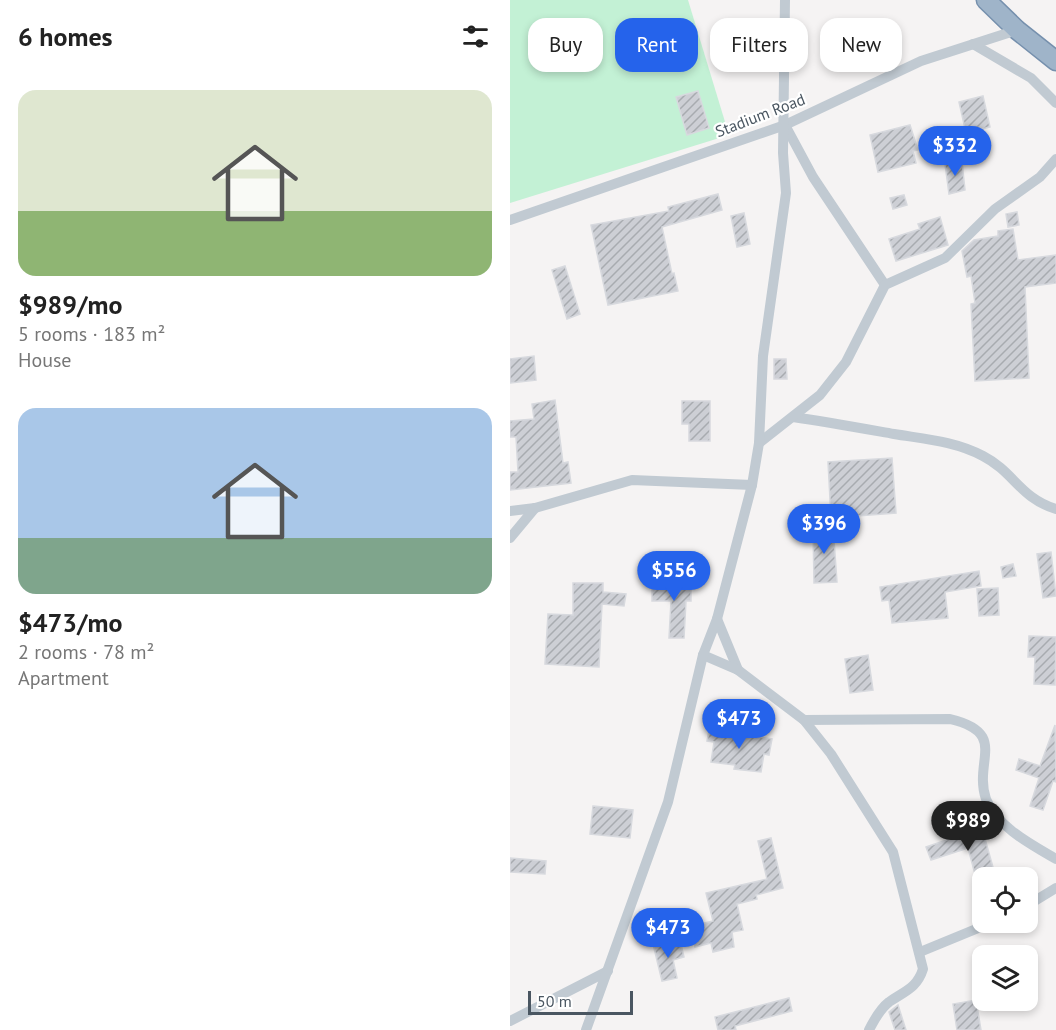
<!DOCTYPE html>
<meta charset="utf-8">
<style>
:root{--surface:#fff;--page:#f2f2f2;--text:#222;--muted:#767676;--accent:#2563eb}
body{margin:0;font-family:"PT Sans",sans-serif;background:var(--page);color:var(--text);height:100vh;display:flex;flex-direction:column;font-size:22px;white-space:nowrap}
*{box-sizing:border-box;margin:0}
p{font-size:20px;color:var(--muted)}
.icon{flex:none;width:33px;height:33px;fill:none;stroke:currentColor;stroke-width:2;stroke-linecap:round;stroke-linejoin:round}
.map{position:relative;flex:1;overflow:hidden}
.drawer{display:flex;flex-direction:column;background:var(--surface);width:510px}
.drawer>*{flex:none}
.guide{position:absolute;left:18px;top:18px;width:438px;height:54px;display:flex;gap:12px}
.buttons{position:absolute;left:462px;top:867px;display:grid;gap:12px}
.buttons a{display:grid;place-items:center;width:66px;height:66px;border-radius:12px;background:var(--surface);box-shadow:0 3px 9px #0003;font-size:30px}
.scale{position:absolute;left:18px;bottom:15px;width:105px;box-sizing:border-box;padding-left:6px;border:3px solid #4a5661;border-top:0;font-size:16px;line-height:21px;white-space:nowrap;color:#4a5661;-webkit-text-stroke:4px #fff;paint-order:stroke}
.price{position:absolute;translate:-50% -51px;padding:0 14px;border-radius:21px;background:var(--accent);color:#fff;font-size:20px;line-height:39px;filter:drop-shadow(0 2px 3px #0008)}
.price::after{content:'';position:absolute;left:50%;top:36px;width:18px;height:14px;margin-left:-9px;background:inherit;clip-path:polygon(0 0,100% 0,50% 100%)}
.price.current{background:#222;color:#fff}
ul{padding:0;list-style:none}
li{display:grid;align-content:center;gap:12px;height:318px;padding:0 18px}
li span{display:grid;place-items:center;height:186px;border-radius:18px;color:#555}
li>.icon{margin-inline-start:auto}
span .icon{width:108px;height:108px;fill:#fffc;stroke-width:1}
li b{font-size:26px}
h2{display:flex;justify-content:space-between;align-items:center;height:72px;padding:0 18px;font-size:26px}
.chip{padding:0 21px;border-radius:18px;background:var(--surface);box-shadow:0 3px 9px #0003;font-size:21px;line-height:54px}
.chip.current{background:var(--accent);color:#fff}
main{display:flex;flex:1;min-height:0}
.map>svg:first-child{display:block}
.green{fill:#c3f1d5}
.building{fill:url(#building-hatch);stroke:#d7d9de;stroke-width:1.5}
.lines{fill:none;stroke-linecap:round;stroke-linejoin:round}
.trunk-casing{stroke:#7690ad;stroke-width:21}
.minor{stroke:#c1cad2;stroke-width:10}
.trunk{stroke:#9fb4c9;stroke-width:18}
.labels{text-anchor:middle;dominant-baseline:central;stroke-width:4.5;stroke-linejoin:round;paint-order:stroke}
.street-label{font-size:16px;fill:#4a5661;stroke:#fff}
</style>
<main>
<section class="drawer">
<h2>6 homes<svg class="icon" aria-label="filters" viewBox="0 0 24 24"><path d="M4 7h16M4 17h16"/><circle cx="9" cy="7" r="2"/><circle cx="15" cy="17" r="2"/></svg></h2>
<ul>
<li><span style="background:linear-gradient(#dfe7d0 65%,#8fb573 0)"><svg class="icon" aria-label="home" viewBox="0 0 24 24"><path d="M3 11l9-7 9 7M6 9v11h12V9"/></svg></span><div><b>$989/mo</b><p>5 rooms · 183 m²</p><p>House</p></div></li>
<li><span style="background:linear-gradient(#a9c7e8 70%,#7fa58c 0)"><svg class="icon" aria-label="home" viewBox="0 0 24 24"><path d="M3 11l9-7 9 7M6 9v11h12V9"/></svg></span><div><b>$473/mo</b><p>2 rooms · 78 m²</p><p>Apartment</p></div></li>
</ul>
</section>
<div class="map">
<svg width="546" height="1030" viewBox="0 0 546 1030">
<defs>
<pattern id="building-hatch" width="6" height="6" patternUnits="userSpaceOnUse" patternTransform="scale(1.5)"><rect width="6" height="6" fill="#cdcfd5"/><path d="M-1 1l2-2M0 6l6-6M5 7l2-2" fill="none" stroke="#a8abb0"/></pattern>
</defs>
<rect width="100%" height="100%" fill="#f5f3f3"/>
<path class="green" d="M0,0H178L219,135L0,203Z"/>
<g class="building">
<path d="M188,91L199,128L177,135L166,97Z"/>
<path d="M473,96L480,127L456,133L449,102Z"/>
<path d="M400,125L408,150L403,151L406,163L368,172L360,135Z"/>
<path d="M452,162L455,190L439,194L435,164Z"/>
<path d="M208,194L212,210L152,227L162,274L164,273L168,291L98,305L81,225L159,211L158,207Z"/>
<path d="M394,195L397,205L383,209L380,198Z"/>
<path d="M507,212L509,225L498,227L496,214Z"/>
<path d="M234,213L240,244L227,247L221,216Z"/>
<path d="M430,217L438,245L386,261L379,239L410,229L408,224Z"/>
<path d="M503,229L508,260L546,255V283L515,287L519,378L465,381L461,304L465,303L461,276L457,277L452,251L464,240L488,236V231Z"/>
<path d="M55,266L70,314L57,319L42,270Z"/>
<path d="M24,356L26,380L0,383V359Z"/>
<path d="M264,359H276L277,379H264Z"/>
<path d="M45,400L53,463L58,462L61,483L0,490V472H8L6,437H0V421L24,419L22,404Z"/>
<path d="M172,401H200V441H179V424H172Z"/>
<path d="M382,458L386,513L321,518L318,462Z"/>
<path d="M323,526L327,582L304,583L303,528Z"/>
<path d="M541,552L546,596L533,598L527,554Z"/>
<path d="M503,564L506,576L493,578L491,567Z"/>
<path d="M469,571L471,586L435,592L438,618L382,623L379,600L372,601L370,587Z"/>
<path d="M142,579H181V601H176L174,638H159L161,601H142Z"/>
<path d="M63,583H93V592L116,594L114,606L92,604L89,667L35,664L38,614L63,615Z"/>
<path d="M488,588L489,615L469,616L467,589Z"/>
<path d="M519,636L546,637L545,685L524,684L525,657H518Z"/>
<path d="M358,655L363,690L340,693L335,659Z"/>
<path d="M545,725L546,782L543,781L533,810L520,806L529,778L506,770L509,759L530,766Z"/>
<path d="M199,730L262,739L259,755L254,754L251,772L224,769L225,765L201,762L204,742L197,741Z"/>
<path d="M83,806L123,810L120,838L80,834Z"/>
<path d="M472,828L486,878H466L458,848L421,860L416,847Z"/>
<path d="M261,838L273,888L246,895L247,899L227,904L233,930L222,932L224,947L203,952L201,943L185,947L181,931L185,930V925L203,921L196,893L257,879L248,841Z"/>
<path d="M0,858L36,861L35,874L0,872Z"/>
<path d="M159,940L160,946L171,944L174,957L163,960L167,978L152,981L143,944Z"/>
<path d="M279,998L282,1011L225,1026L226,1030H208L205,1017Z"/>
<path d="M466,1000L471,1030H447L443,1004Z"/>
<path d="M388,1005L396,1030H385L379,1012Z"/>
</g>
<g class="lines">
<g class="trunk-casing">
<path id="trunk" d="M476,0L507,30L546,61"/>
</g>
<g class="minor">
<path d="M463,44L521,78L546,103"/>
<path d="M275,125L303,177L375,285"/>
<path d="M0,220L275,125L411,61L507,30"/>
<path d="M283,417C317,422 350,428 384,434C414,439 445,441 473,456C504,472 510,498 546,509"/>
<path d="M249,443L310,395L336,362L375,285L435,258L485,209L530,177L546,159"/>
<path d="M0,511L25,508L122,480L242,485"/>
<path d="M0,538L25,508"/>
<path d="M207,619L228,670"/>
<path d="M193,655L228,670L294,720L321,754L383,852L413,969C407,988 395,991 379,1002C370,1009 364,1020 359,1030"/>
<path d="M294,720L440,719C499,733 463,761 476,799C487,827 522,845 546,859"/>
<path d="M518,905L546,888"/>
<path d="M410,952L483,922"/>
<path d="M0,1021L98,971"/>
<path d="M76,1030L158,802L193,655L207,619L242,485L249,443L253,356L276,193L273,153L275,0"/>
</g>
<use href="#trunk" class="trunk"/>
</g>
<g class="labels">
<g class="street-label">
<text transform="translate(250 115) rotate(-21)">Stadium Road</text>
</g>
</g>
</svg>
<div class="buttons">
<a><svg class="icon" aria-label="locate" viewBox="0 0 24 24"><circle cx="12" cy="12" r="6"/><path d="M12 2v4M12 18v4M2 12h4M18 12h4"/></svg></a>
<a><svg class="icon" aria-label="layers" viewBox="0 0 24 24"><path d="M12 4l9 5-9 5-9-5zM3 14l9 5 9-5"/></svg></a>
</div>
<div class="scale">50 m</div>
<b class="price" style="left:445px;top:177px">$332</b>
<b class="price" style="left:314px;top:555px">$396</b>
<b class="price" style="left:164px;top:602px">$556</b>
<b class="price" style="left:229px;top:750px">$473</b>
<b class="price current" style="left:458px;top:852px">$989</b>
<b class="price" style="left:158px;top:959px">$473</b>
<div class="guide">
<a class="chip">Buy</a>
<a class="chip current">Rent</a>
<a class="chip">Filters</a>
<a class="chip">New</a>
</div>
</div>
</main>
